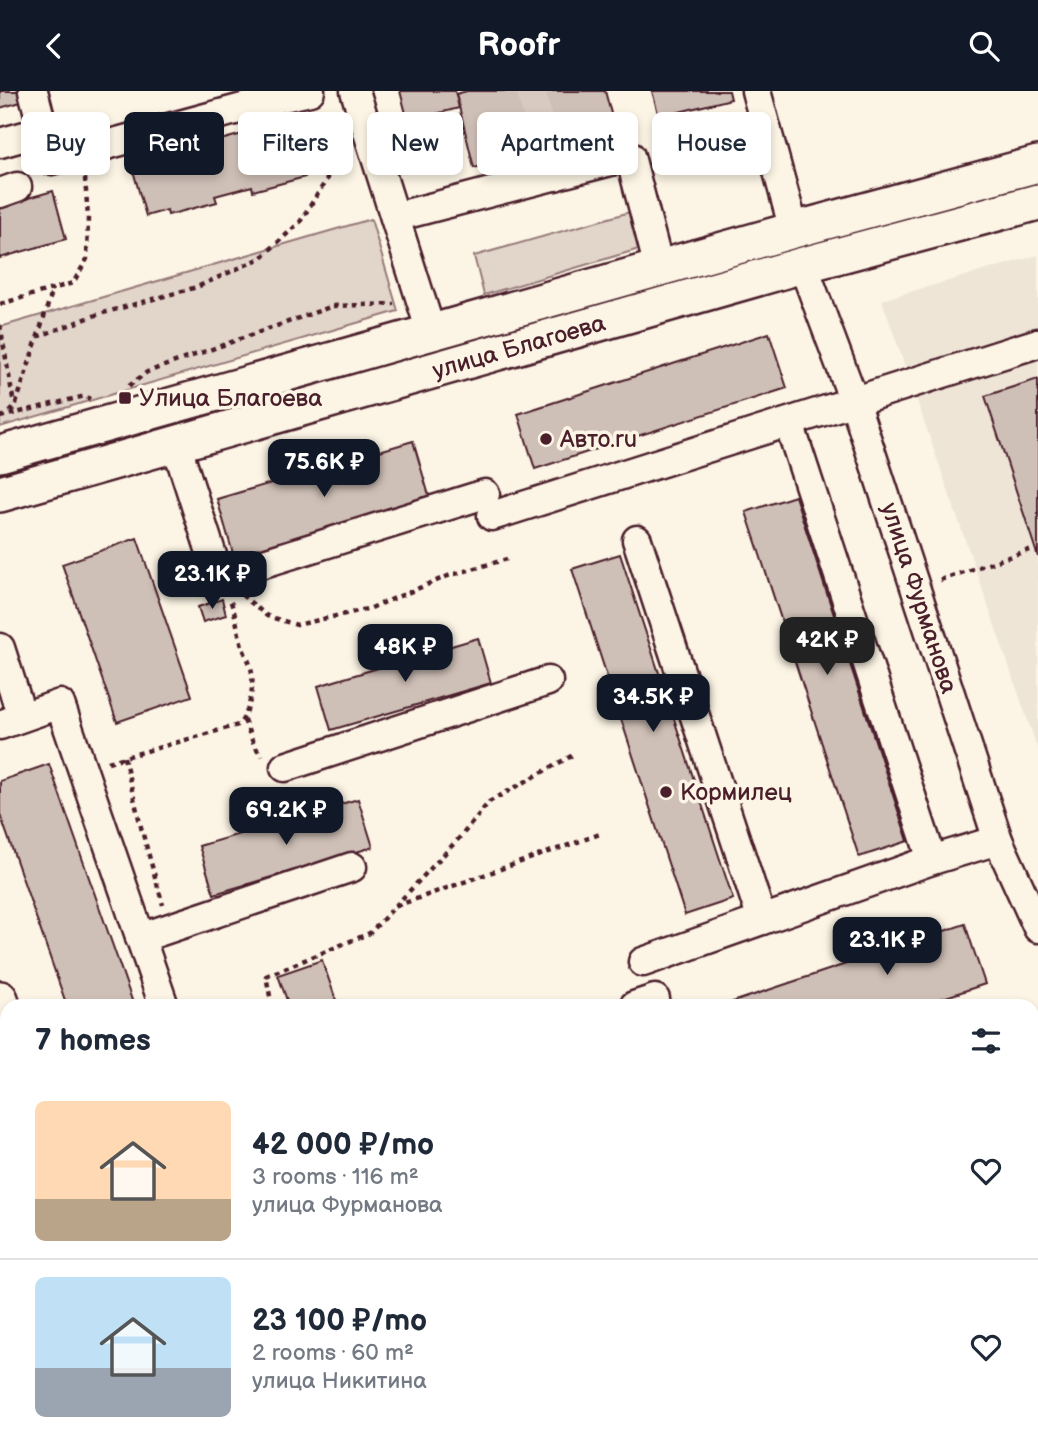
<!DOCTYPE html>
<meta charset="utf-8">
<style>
:root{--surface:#fff;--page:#f2f2f3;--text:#1f2937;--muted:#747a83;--line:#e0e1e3;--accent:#111827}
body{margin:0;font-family:"Balsamiq Sans",sans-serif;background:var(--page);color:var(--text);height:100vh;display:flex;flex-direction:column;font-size:26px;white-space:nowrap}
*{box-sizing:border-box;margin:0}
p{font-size:23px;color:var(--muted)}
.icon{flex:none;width:38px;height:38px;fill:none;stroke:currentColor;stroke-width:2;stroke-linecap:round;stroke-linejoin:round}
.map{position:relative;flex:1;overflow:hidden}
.drawer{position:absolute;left:0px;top:908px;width:1040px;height:450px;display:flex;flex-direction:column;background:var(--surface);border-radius:21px 21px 0 0;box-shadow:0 4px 10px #0003}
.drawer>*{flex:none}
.hud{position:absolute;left:21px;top:21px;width:998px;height:63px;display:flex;gap:14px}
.price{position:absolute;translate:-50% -60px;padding:0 16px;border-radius:14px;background:var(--accent);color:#fff;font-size:23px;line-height:46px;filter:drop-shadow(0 2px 4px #0008)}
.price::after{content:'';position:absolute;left:50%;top:42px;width:21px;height:16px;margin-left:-10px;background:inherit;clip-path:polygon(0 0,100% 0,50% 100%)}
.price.on{background:#222;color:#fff}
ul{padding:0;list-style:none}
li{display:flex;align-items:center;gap:21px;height:175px;padding:0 35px}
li+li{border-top:2px solid var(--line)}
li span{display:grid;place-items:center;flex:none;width:196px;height:140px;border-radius:10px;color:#555}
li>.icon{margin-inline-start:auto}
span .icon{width:84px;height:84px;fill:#fffc;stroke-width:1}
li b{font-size:30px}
h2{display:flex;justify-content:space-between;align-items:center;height:84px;padding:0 35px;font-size:30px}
.tag{padding:0 24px;border-radius:10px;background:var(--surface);box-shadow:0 4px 10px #0003;font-size:24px;line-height:63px}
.tag.on{background:var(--accent);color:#fff}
header{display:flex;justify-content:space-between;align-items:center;height:91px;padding:0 35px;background:var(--accent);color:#fff;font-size:32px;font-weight:600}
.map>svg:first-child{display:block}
.built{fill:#eee5d7}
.green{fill:#e2d5ca;stroke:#967a7a;stroke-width:2}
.building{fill:#cfc0b7;stroke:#4a1f2b;stroke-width:2}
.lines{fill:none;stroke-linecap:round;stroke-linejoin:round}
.minor-tunnel{stroke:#d8cac0;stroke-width:28;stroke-dasharray:28 14;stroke-linecap:butt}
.minor-casing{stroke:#4a1f2b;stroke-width:33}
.major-casing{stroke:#4a1f2b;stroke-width:40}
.path{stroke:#4a1f2b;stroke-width:4.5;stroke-dasharray:5 5;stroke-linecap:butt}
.minor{stroke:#fcf5e5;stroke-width:28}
.major{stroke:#fcf5e5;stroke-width:35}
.poi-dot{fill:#4a1f2b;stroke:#fcf5e5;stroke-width:2.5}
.labels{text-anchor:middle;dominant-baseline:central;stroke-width:7;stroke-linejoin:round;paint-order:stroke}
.street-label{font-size:24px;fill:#4a1f2b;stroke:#fcf5e5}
.poi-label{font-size:24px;fill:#4a1f2b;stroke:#fcf5e5;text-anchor:start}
</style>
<header><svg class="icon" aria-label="back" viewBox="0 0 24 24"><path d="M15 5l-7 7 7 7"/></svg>Roofr<svg class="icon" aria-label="search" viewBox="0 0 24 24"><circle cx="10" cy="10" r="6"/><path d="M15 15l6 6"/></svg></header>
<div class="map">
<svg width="1038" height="1357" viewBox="0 0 1038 1357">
<rect width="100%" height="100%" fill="#fcf5e5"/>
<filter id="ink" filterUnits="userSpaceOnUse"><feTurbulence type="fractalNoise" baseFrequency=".0143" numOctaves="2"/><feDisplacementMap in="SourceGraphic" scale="14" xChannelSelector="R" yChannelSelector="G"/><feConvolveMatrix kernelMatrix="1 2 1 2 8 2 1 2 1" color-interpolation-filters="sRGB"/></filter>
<g filter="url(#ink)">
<path class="built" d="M1038,164V659L882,209Z"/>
<g class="green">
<path d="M630,121L639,158L484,204L474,165Z"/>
<path d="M371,128L398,220L0,336V236Z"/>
</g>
<g class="building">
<path d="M0,0H25L28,9L0,17Z"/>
<path d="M400,0H455L459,17L408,30Z"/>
<path d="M467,0H605L616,41L474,77L456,3Z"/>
<path d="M652,0H729L731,8L659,26Z"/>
<path d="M307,28L320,76L304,80L305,86L253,100L252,95L215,105L217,111L168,124L167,119L146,125L132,76L160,69L162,74L198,64L195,56L246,42L248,50L284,40L283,34Z"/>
<path d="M53,100L66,148L0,167V115Z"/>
<path d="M769,242L787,297L535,378L518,323Z"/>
<path d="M1038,288V466L985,305Z"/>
<path d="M413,350L430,408L234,466L217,408Z"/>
<path d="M795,405L908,750L859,766L746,421Z"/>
<path d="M137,447L192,605L117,631L62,473Z"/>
<path d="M620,463L733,808L685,824L572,478Z"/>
<path d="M222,508L226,524L203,531L198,516Z"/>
<path d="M478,547L491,592L331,639L318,595Z"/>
<path d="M49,673L134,915H67L0,723V690Z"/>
<path d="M358,708L373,756L214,803L199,755Z"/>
<path d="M965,833L985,893L919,915H721Z"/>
<path d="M322,869L337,912L328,915H289L278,884Z"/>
<path d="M1032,1027L1038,1043V1082L1032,1084Z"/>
<path d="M6,1128L7,1213L0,1215V1131Z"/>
<path d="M1038,1195V1258L1032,1259V1196Z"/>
<path d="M7,1300V1351H26L0,1357V1302Z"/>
<path d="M223,1351H277L279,1357H225Z"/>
<path d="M480,1351H652L634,1357H462Z"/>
<path d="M970,1351H991L993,1357H951Z"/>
</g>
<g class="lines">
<path class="minor-tunnel" d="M531,0L546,59"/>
<g class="minor-casing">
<g id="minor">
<path d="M33,0L51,69L283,6"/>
<path d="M281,0L283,6L310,0"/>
<path d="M355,0L431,241"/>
<path d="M756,0L794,139"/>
<path d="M0,52L43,40"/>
<path d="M546,59L555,85"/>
<path d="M0,102L17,96"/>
<path d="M395,126L630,65L659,177"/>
<path d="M803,174L854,310L998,749L1038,837"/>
<path d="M789,332L932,769"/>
<path d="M176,353L219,486L485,403"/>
<path d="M492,425L1038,252"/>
<path d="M637,449L762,829"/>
<path d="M0,557L22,626"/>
<path d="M0,634L60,613L164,915"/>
<path d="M285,676L548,590"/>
<path d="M140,847L352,776"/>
<path d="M643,871L932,769L998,749"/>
<path d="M634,915L655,908"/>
<path d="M1032,983L1038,981"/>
<path d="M1032,1170L1038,1168"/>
<path d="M0,1254L7,1252"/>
<path d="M1032,1289L1038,1287"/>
<path d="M314,1351L316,1357"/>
<path d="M88,1357L105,1351"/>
<path d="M830,1357L848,1351"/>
</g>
</g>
<g class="major-casing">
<g id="major">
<path d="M0,363L794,139L1038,73"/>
<path d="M0,403L803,174L1038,111"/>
<path d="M0,908L7,929"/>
<path d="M0,1024L7,1045"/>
<path d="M112,1351L114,1357"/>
<path d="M152,1351L154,1357"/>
</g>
</g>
<g class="path">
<path d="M0,213L73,192L87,168L88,126L85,87"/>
<path d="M0,234L14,313"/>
<path d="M37,246L96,224L197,196L261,167L300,131L327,88L326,18"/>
<path d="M129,295L147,281L333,215L394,213"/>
<path d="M10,321L15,316L53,198"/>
<path d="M0,326L85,305L90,308"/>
<path d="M940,489L1035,457"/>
<path d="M242,504L267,525L297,534L371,517L448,485L507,468"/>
<path d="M244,629L254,654L262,665"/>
<path d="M124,666L142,740L163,814"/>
<path d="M108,671L238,634C250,623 255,592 251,577C249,568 243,560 241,551C237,537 236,523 230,509"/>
<path d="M396,815L600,743"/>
<path d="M272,915L266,885L370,842L462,744L489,711L573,664"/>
<path d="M0,1222L7,1219"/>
<path d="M0,1288L7,1286"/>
<path d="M381,1357L384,1351"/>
<path d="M666,1357L678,1351"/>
</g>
<use href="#minor" class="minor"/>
<use href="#major" class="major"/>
</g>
</g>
<g class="poi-dot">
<rect x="118" y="300" width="14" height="14" rx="3.5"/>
<circle cx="546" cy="348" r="7"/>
<circle cx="666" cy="701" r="7"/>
</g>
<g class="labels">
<g class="street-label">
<text transform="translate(519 256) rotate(-16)">улица Благоева</text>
<text transform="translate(919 507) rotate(72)">улица Фурманова</text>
</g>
<g class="poi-label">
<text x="139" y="307">Улица Благоева</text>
<text x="560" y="348">Авто.ru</text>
<text x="680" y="701">Кормилец</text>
</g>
</g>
</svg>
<b class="price" style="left:324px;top:408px">75.6K ₽</b>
<b class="price" style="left:212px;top:520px">23.1K ₽</b>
<b class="price on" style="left:827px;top:586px">42K ₽</b>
<b class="price" style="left:405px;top:593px">48K ₽</b>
<b class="price" style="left:653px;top:643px">34.5K ₽</b>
<b class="price" style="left:286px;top:756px">69.2K ₽</b>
<b class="price" style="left:887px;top:886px">23.1K ₽</b>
<div class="hud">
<a class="tag">Buy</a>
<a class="tag on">Rent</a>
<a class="tag">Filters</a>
<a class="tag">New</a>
<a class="tag">Apartment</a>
<a class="tag">House</a>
</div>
<section class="drawer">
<h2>7 homes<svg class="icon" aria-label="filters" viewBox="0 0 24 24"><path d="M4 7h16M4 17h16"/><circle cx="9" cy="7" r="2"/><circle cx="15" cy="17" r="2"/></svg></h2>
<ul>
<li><span style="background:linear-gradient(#ffd9b3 70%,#b9a48a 0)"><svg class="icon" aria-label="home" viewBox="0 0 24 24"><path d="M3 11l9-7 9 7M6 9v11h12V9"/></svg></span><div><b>42 000 ₽/mo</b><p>3 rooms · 116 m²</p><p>улица Фурманова</p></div><svg class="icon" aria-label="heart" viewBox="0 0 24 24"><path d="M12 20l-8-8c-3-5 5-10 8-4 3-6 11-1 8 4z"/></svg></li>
<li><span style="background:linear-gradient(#bfe0f5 65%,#9aa5b1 0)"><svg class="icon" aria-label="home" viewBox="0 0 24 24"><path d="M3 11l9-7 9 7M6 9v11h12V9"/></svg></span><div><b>23 100 ₽/mo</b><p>2 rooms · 60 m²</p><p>улица Никитина</p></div><svg class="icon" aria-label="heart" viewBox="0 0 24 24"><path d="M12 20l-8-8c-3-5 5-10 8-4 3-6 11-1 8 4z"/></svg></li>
</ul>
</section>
</div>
